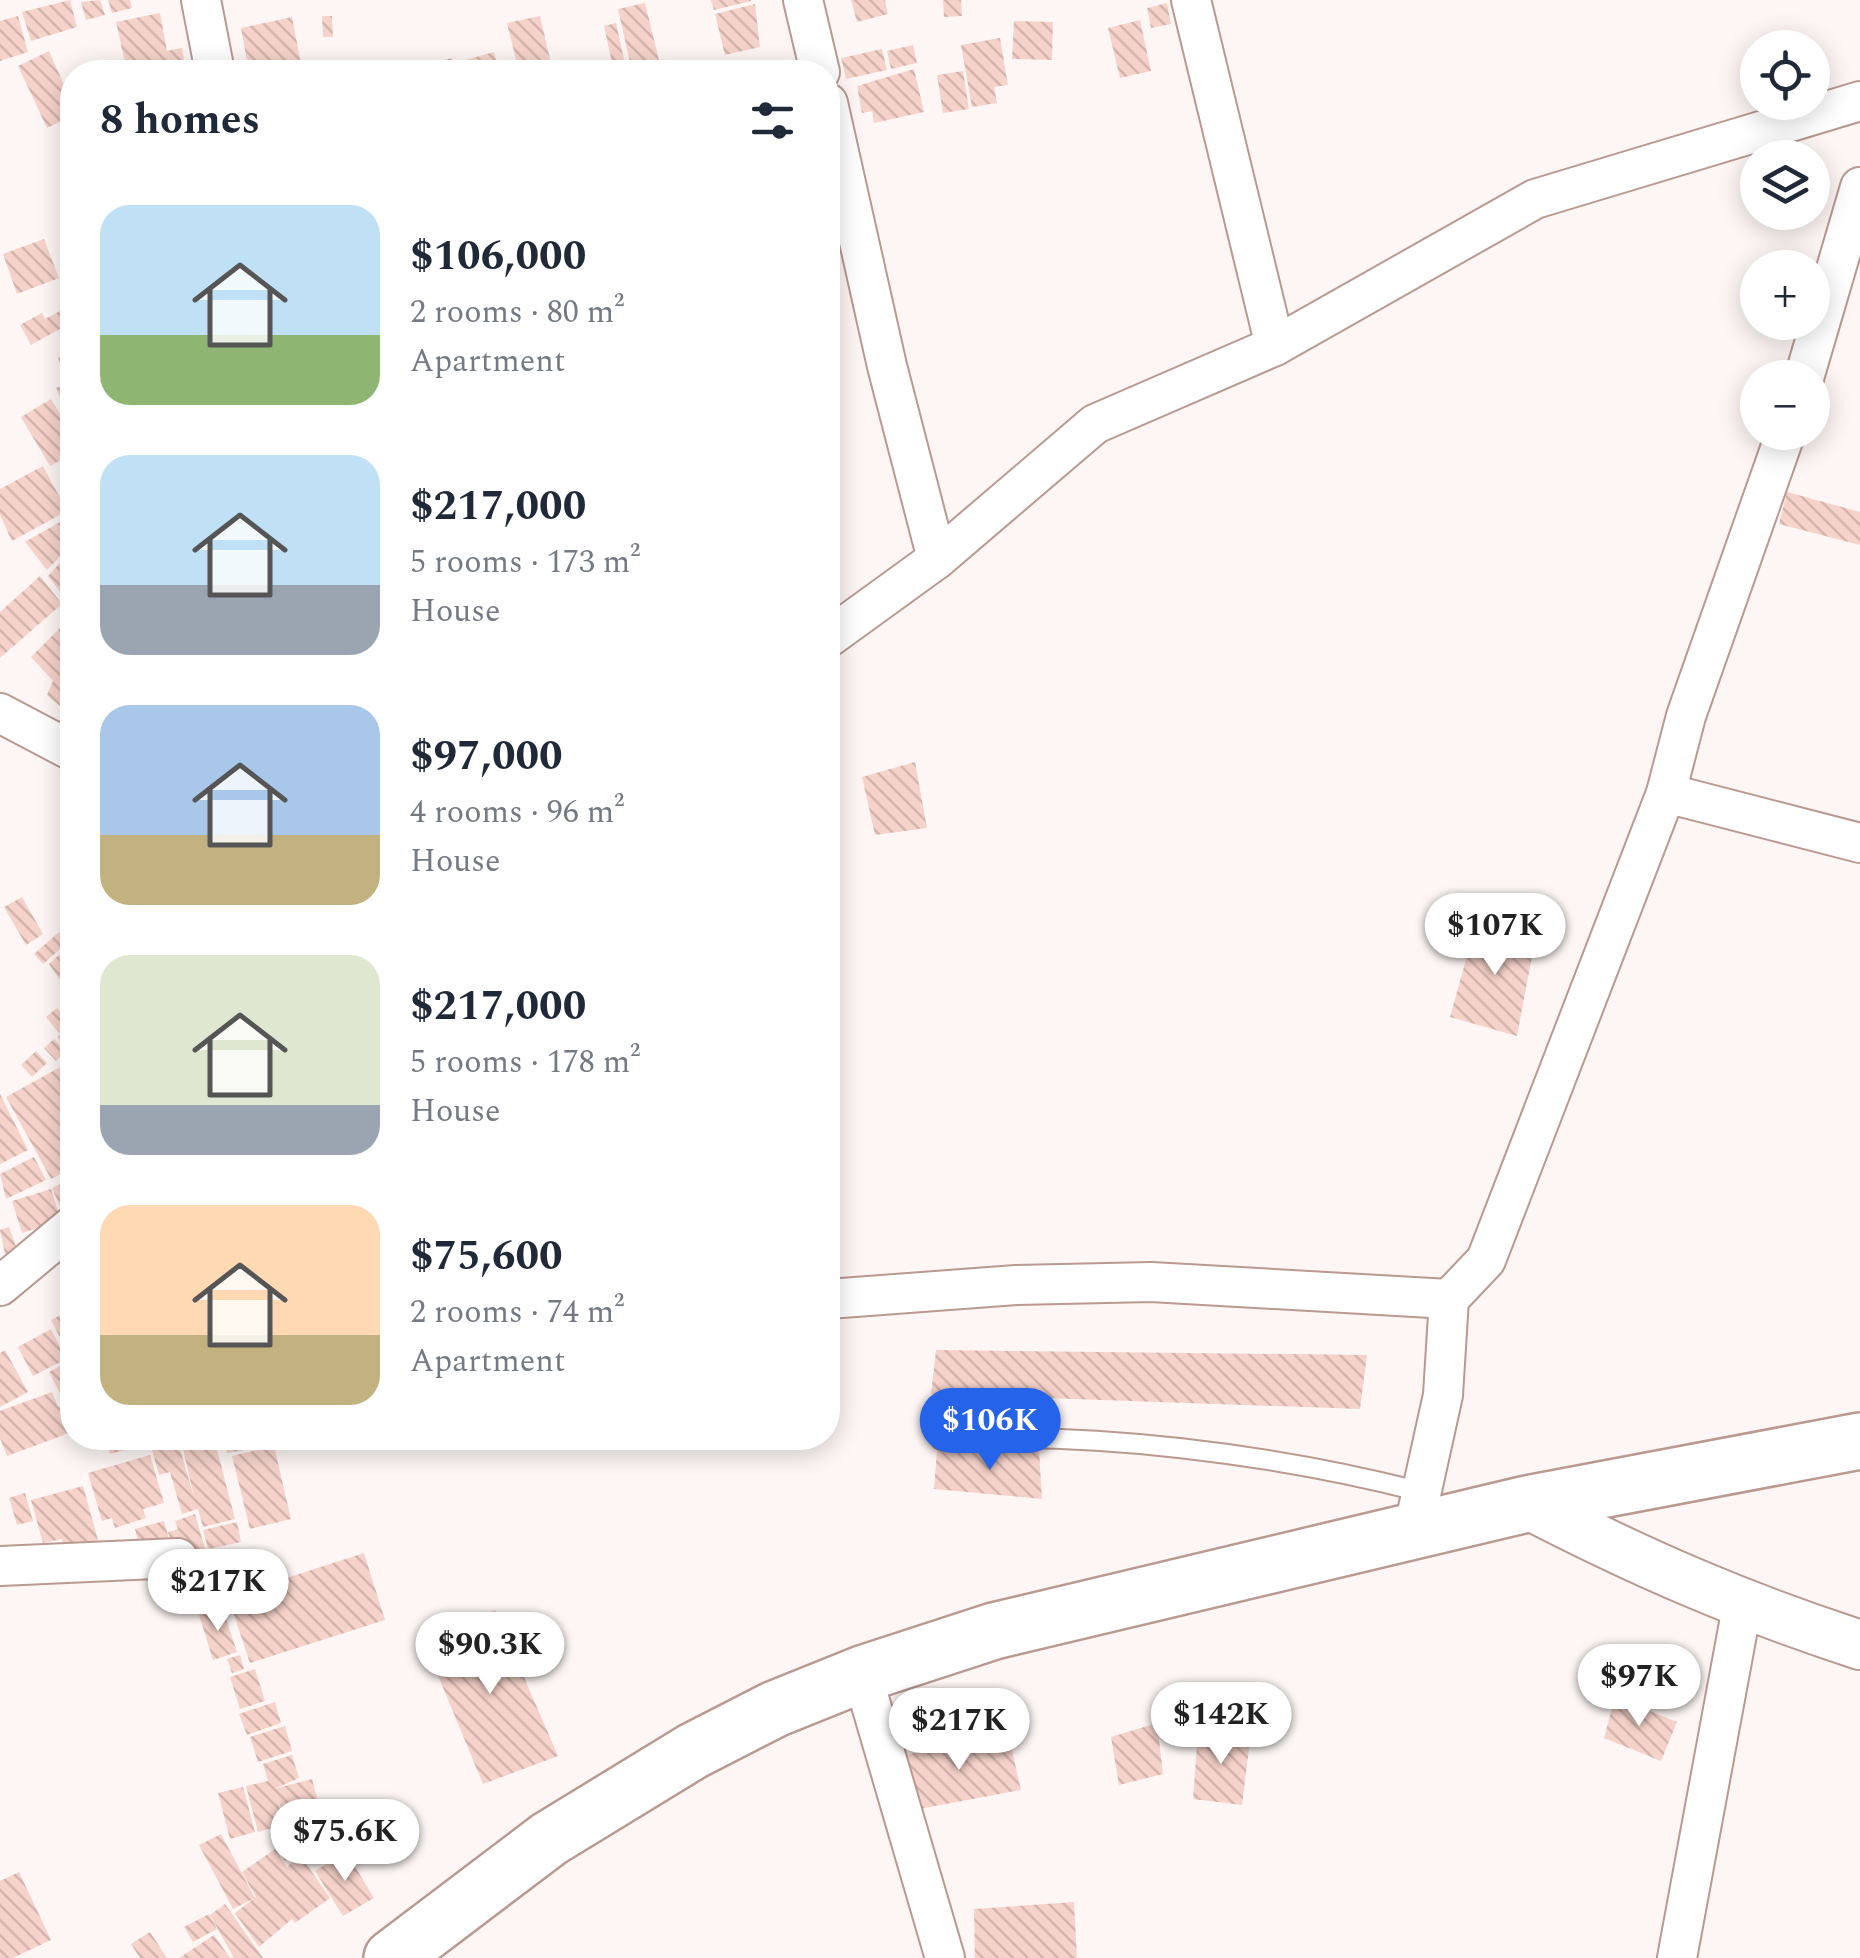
<!DOCTYPE html>
<meta charset="utf-8">
<style>
:root{--surface:#fff;--page:#f2f2f3;--text:#1f2937;--muted:#747a83;--accent:#2563eb}
body{margin:0;font-family:Spectral,serif;background:var(--page);color:var(--text);height:100vh;display:flex;flex-direction:column;font-size:38px;white-space:nowrap}
*{box-sizing:border-box;margin:0}
p{font-size:32px;color:var(--muted)}
.icon{flex:none;width:55px;height:55px;fill:none;stroke:currentColor;stroke-width:2;stroke-linecap:round;stroke-linejoin:round}
.map{position:relative;flex:1;overflow:hidden}
.details{position:absolute;left:60px;top:60px;width:780px;height:1390px;display:flex;flex-direction:column;background:var(--surface);border-radius:40px;box-shadow:0 5px 25px #0003}
.details>*{flex:none}
.controls{position:absolute;left:1740px;top:30px;display:grid;gap:20px}
.controls a{display:grid;place-items:center;width:90px;height:90px;border-radius:50%;background:var(--surface);box-shadow:0 5px 25px #0003;font-size:50px}
.price{position:absolute;translate:-50% -85px;padding:0 22px;border-radius:35px;background:#fff;color:#222;font-size:32px;line-height:65px;filter:drop-shadow(0 2px 5px #0008)}
.price::after{content:'';position:absolute;left:50%;top:60px;width:30px;height:22px;margin-left:-15px;background:inherit;clip-path:polygon(0 0,100% 0,50% 100%)}
.price.selected{background:var(--accent);color:#fff}
ul{padding:0;list-style:none}
li{display:flex;align-items:center;gap:30px;height:250px;padding:0 40px}
li span{display:grid;place-items:center;flex:none;width:280px;height:200px;border-radius:30px;color:#555}
li>.icon{margin-inline-start:auto}
span .icon{width:120px;height:120px;fill:#fffc;stroke-width:1}
li b{font-size:42px}
h2{display:flex;justify-content:space-between;align-items:center;height:120px;padding:0 40px;font-size:42px}
.map>svg:first-child{display:block}
.building{fill:url(#building-back-hatch)}
.lines{fill:none;stroke-linecap:round;stroke-linejoin:round}
.service-casing{stroke:#b99990;stroke-width:22}
.minor-casing{stroke:#b99990;stroke-width:42}
.tertiary-casing{stroke:#b99990;stroke-width:52}
.trunk-casing{stroke:#b99990;stroke-width:60}
.service{stroke:#fff;stroke-width:18}
.minor{stroke:#fff;stroke-width:38}
.tertiary{stroke:#fff;stroke-width:48}
.trunk{stroke:#fff;stroke-width:55}
</style>
<div class="map">
<svg width="1860" height="1958" viewBox="0 0 1860 1958">
<defs>
<pattern id="building-back-hatch" width="6" height="6" patternUnits="userSpaceOnUse" patternTransform="scale(2.5)"><rect width="6" height="6" fill="#f6d3ca"/><path d="M-1 5l2 2M0 0l6 6M5-1l2 2" fill="none" stroke="#d3b5ad"/></pattern>
</defs>
<rect width="100%" height="100%" fill="#fdf6f4"/>
<g class="building">
<path d="M70,0L77,27L31,41L22,12Z"/>
<path d="M100,0L105,15L86,20L81,2Z"/>
<path d="M108,0H130L132,8L112,13Z"/>
<path d="M711,0H751V1L714,10Z"/>
<path d="M851,0H885L888,14L857,22Z"/>
<path d="M943,0H961L962,16L944,17Z"/>
<path d="M645,3L659,60L631,67L618,9Z"/>
<path d="M1167,3L1171,24L1151,28L1147,8Z"/>
<path d="M755,4L760,47L725,55L715,14Z"/>
<path d="M160,13L167,51L182,48L186,71L127,72L116,22Z"/>
<path d="M18,16L28,52L0,61V21Z"/>
<path d="M322,16H332L333,37H323Z"/>
<path d="M540,16L553,72H519L507,23Z"/>
<path d="M292,17L301,64L249,72L241,28Z"/>
<path d="M1140,20L1151,71L1120,78L1108,28Z"/>
<path d="M1014,21L1053,22L1052,60L1012,59Z"/>
<path d="M616,23L625,64L613,67L604,26Z"/>
<path d="M1000,38L1008,85L994,87L997,103L972,107L961,45Z"/>
<path d="M913,45L917,63L891,69L887,51Z"/>
<path d="M882,49L887,70L846,79L841,58Z"/>
<path d="M49,51L72,103V116L47,128L18,66Z"/>
<path d="M494,52L499,72H458L455,63Z"/>
<path d="M452,58L456,72H410L409,69Z"/>
<path d="M403,62L406,72H371V71Z"/>
<path d="M914,69L924,112L874,123L872,111L862,113L857,86Z"/>
<path d="M963,71L969,109L943,113L937,75Z"/>
<path d="M44,239L59,278L17,294L3,254Z"/>
<path d="M72,273V295L68,297L61,277Z"/>
<path d="M60,311L67,325L31,345L20,325L42,313L45,319Z"/>
<path d="M72,351V375L65,376L58,358Z"/>
<path d="M72,383V398L61,400L56,388Z"/>
<path d="M51,399L72,434V454L50,466L21,417Z"/>
<path d="M43,466L67,511L12,541L0,515V489Z"/>
<path d="M1787,492L1860,512V545L1779,524Z"/>
<path d="M60,522L72,537V544L47,570L25,542Z"/>
<path d="M72,550V607L48,576Z"/>
<path d="M40,576L62,604L0,658V612Z"/>
<path d="M65,623L72,630V705L67,712L47,695L53,681L31,657Z"/>
<path d="M915,762L927,828L875,835L862,777Z"/>
<path d="M828,892L837,923L828,926Z"/>
<path d="M22,897L43,934L26,945L4,907Z"/>
<path d="M1477,920L1536,935L1517,1036L1450,1017Z"/>
<path d="M59,932L67,943L43,964L34,954Z"/>
<path d="M72,943V998L49,964Z"/>
<path d="M57,1008L70,1024L59,1033L46,1017Z"/>
<path d="M72,1025V1057L57,1037Z"/>
<path d="M54,1039L66,1051L56,1061L44,1048Z"/>
<path d="M36,1051L47,1063L32,1077L21,1065Z"/>
<path d="M64,1065L72,1080V1168L51,1179L6,1097Z"/>
<path d="M0,1094L28,1150L0,1164Z"/>
<path d="M34,1157L46,1180L6,1199L0,1174Z"/>
<path d="M72,1179V1209L63,1213L52,1188Z"/>
<path d="M51,1189L61,1221L22,1233L12,1201Z"/>
<path d="M9,1227L17,1249L5,1254L0,1230Z"/>
<path d="M72,1309V1361L51,1320Z"/>
<path d="M51,1329L66,1359L33,1376L18,1347Z"/>
<path d="M5,1350L28,1392L0,1407V1353Z"/>
<path d="M936,1350L1367,1355L1360,1409L931,1394Z"/>
<path d="M69,1361L72,1367V1417L49,1372Z"/>
<path d="M52,1392L58,1407L64,1404L72,1432L7,1456L0,1438V1411Z"/>
<path d="M86,1438H146L148,1444L110,1454L107,1442L89,1446Z"/>
<path d="M214,1438L235,1519L203,1527L198,1509L182,1514L170,1472L159,1475L151,1446L177,1439L194,1497L182,1444Z"/>
<path d="M224,1438H283L284,1443L227,1453Z"/>
<path d="M274,1446L291,1519L250,1529L232,1456Z"/>
<path d="M1039,1450L1042,1499L934,1489L937,1451Z"/>
<path d="M150,1455L164,1503L143,1509L146,1518L115,1528L112,1518L102,1521L88,1473Z"/>
<path d="M83,1486L98,1540L64,1549L62,1539L43,1543L31,1500Z"/>
<path d="M25,1493L33,1521L17,1525L9,1498Z"/>
<path d="M195,1514L206,1552L175,1555L168,1532L178,1529L175,1521Z"/>
<path d="M164,1521L169,1539L140,1548L135,1529Z"/>
<path d="M237,1522L241,1542L208,1549L203,1530Z"/>
<path d="M364,1553L385,1620L250,1663L228,1597Z"/>
<path d="M222,1607L237,1652L213,1660L199,1615Z"/>
<path d="M495,1610L558,1756L483,1784L422,1637Z"/>
<path d="M240,1655L244,1669L232,1673L227,1659Z"/>
<path d="M255,1669L265,1701L240,1709L230,1677Z"/>
<path d="M1615,1697L1677,1722L1661,1761L1604,1738Z"/>
<path d="M275,1702L281,1723L247,1735L239,1714Z"/>
<path d="M1157,1723L1163,1774L1119,1785L1111,1737Z"/>
<path d="M285,1726L292,1751L258,1762L250,1737Z"/>
<path d="M1198,1732H1251L1242,1805L1193,1799Z"/>
<path d="M1008,1733L1021,1790L903,1812L901,1756Z"/>
<path d="M292,1755L299,1778L274,1789L312,1779L322,1816L285,1825L277,1795L283,1825L258,1832L246,1786L268,1781L263,1764Z"/>
<path d="M243,1787L255,1832L230,1839L218,1793Z"/>
<path d="M293,1831L304,1850L285,1861L274,1843Z"/>
<path d="M221,1834L255,1898L233,1909L199,1845Z"/>
<path d="M275,1849L287,1867L300,1855L330,1898L295,1923L292,1919L259,1947L235,1913L256,1897L242,1872Z"/>
<path d="M346,1852L374,1898L343,1916L315,1871Z"/>
<path d="M19,1872L51,1940L13,1958H0V1881Z"/>
<path d="M1074,1902L1077,1958H975L974,1909Z"/>
<path d="M225,1904L263,1958H234L210,1915Z"/>
<path d="M209,1914L217,1929L193,1942L184,1927Z"/>
<path d="M150,1932L167,1958H140L131,1944Z"/>
<path d="M214,1935L230,1958H179Z"/>
</g>
<g class="lines">
<g class="service-casing">
<path id="service" d="M941,1440C1092,1431 1272,1454 1418,1491"/>
</g>
<g class="minor-casing">
<g id="minor">
<path d="M201,0L215,72"/>
<path d="M803,0L820,72"/>
<path d="M1191,0L1275,346"/>
<path d="M828,103L887,366L937,559"/>
<path d="M1804,378L1860,187"/>
<path d="M828,638L937,559L1095,424L1275,346L1535,199L1860,101"/>
<path d="M0,713L72,751"/>
<path d="M1666,793L1860,843"/>
<path d="M0,1286L72,1226"/>
<path d="M828,1299L1016,1285L1151,1282L1449,1299"/>
<path d="M1413,1531L1443,1395L1449,1299L1486,1260L1666,793L1686,716L1786,432"/>
<path d="M0,1566L178,1558"/>
<path d="M862,1674L945,1958"/>
<path d="M1677,1958L1742,1607"/>
</g>
</g>
<g class="tertiary-casing">
<path id="tertiary" d="M1527,1504C1641,1563 1738,1605 1860,1645"/>
</g>
<g class="trunk-casing">
<path id="trunk" d="M392,1958L549,1839L693,1751L775,1709L862,1674L994,1631L1527,1504L1860,1441"/>
</g>
<use href="#service" class="service"/>
<use href="#minor" class="minor"/>
<use href="#tertiary" class="tertiary"/>
<use href="#trunk" class="trunk"/>
</g>
</svg>
<div class="controls">
<a><svg class="icon" aria-label="locate" viewBox="0 0 24 24"><circle cx="12" cy="12" r="6"/><path d="M12 2v4M12 18v4M2 12h4M18 12h4"/></svg></a>
<a><svg class="icon" aria-label="layers" viewBox="0 0 24 24"><path d="M12 4l9 5-9 5-9-5zM3 14l9 5 9-5"/></svg></a>
<a>+</a>
<a>−</a>
</div>
<b class="price" style="left:1495px;top:978px">$107K</b>
<b class="price selected" style="left:990px;top:1473px">$106K</b>
<b class="price" style="left:218px;top:1634px">$217K</b>
<b class="price" style="left:490px;top:1697px">$90.3K</b>
<b class="price" style="left:1639px;top:1729px">$97K</b>
<b class="price" style="left:1221px;top:1767px">$142K</b>
<b class="price" style="left:959px;top:1773px">$217K</b>
<b class="price" style="left:345px;top:1884px">$75.6K</b>
<section class="details">
<h2>8 homes<svg class="icon" aria-label="filters" viewBox="0 0 24 24"><path d="M4 7h16M4 17h16"/><circle cx="9" cy="7" r="2"/><circle cx="15" cy="17" r="2"/></svg></h2>
<ul>
<li><span style="background:linear-gradient(#bfe0f5 65%,#8fb573 0)"><svg class="icon" aria-label="home" viewBox="0 0 24 24"><path d="M3 11l9-7 9 7M6 9v11h12V9"/></svg></span><div><b>$106,000</b><p>2 rooms · 80 m²</p><p>Apartment</p></div></li>
<li><span style="background:linear-gradient(#bfe0f5 65%,#9aa5b1 0)"><svg class="icon" aria-label="home" viewBox="0 0 24 24"><path d="M3 11l9-7 9 7M6 9v11h12V9"/></svg></span><div><b>$217,000</b><p>5 rooms · 173 m²</p><p>House</p></div></li>
<li><span style="background:linear-gradient(#a9c7e8 65%,#c2b280 0)"><svg class="icon" aria-label="home" viewBox="0 0 24 24"><path d="M3 11l9-7 9 7M6 9v11h12V9"/></svg></span><div><b>$97,000</b><p>4 rooms · 96 m²</p><p>House</p></div></li>
<li><span style="background:linear-gradient(#dfe7d0 75%,#9aa5b1 0)"><svg class="icon" aria-label="home" viewBox="0 0 24 24"><path d="M3 11l9-7 9 7M6 9v11h12V9"/></svg></span><div><b>$217,000</b><p>5 rooms · 178 m²</p><p>House</p></div></li>
<li><span style="background:linear-gradient(#ffd9b3 65%,#c2b280 0)"><svg class="icon" aria-label="home" viewBox="0 0 24 24"><path d="M3 11l9-7 9 7M6 9v11h12V9"/></svg></span><div><b>$75,600</b><p>2 rooms · 74 m²</p><p>Apartment</p></div></li>
</ul>
</section>
</div>
